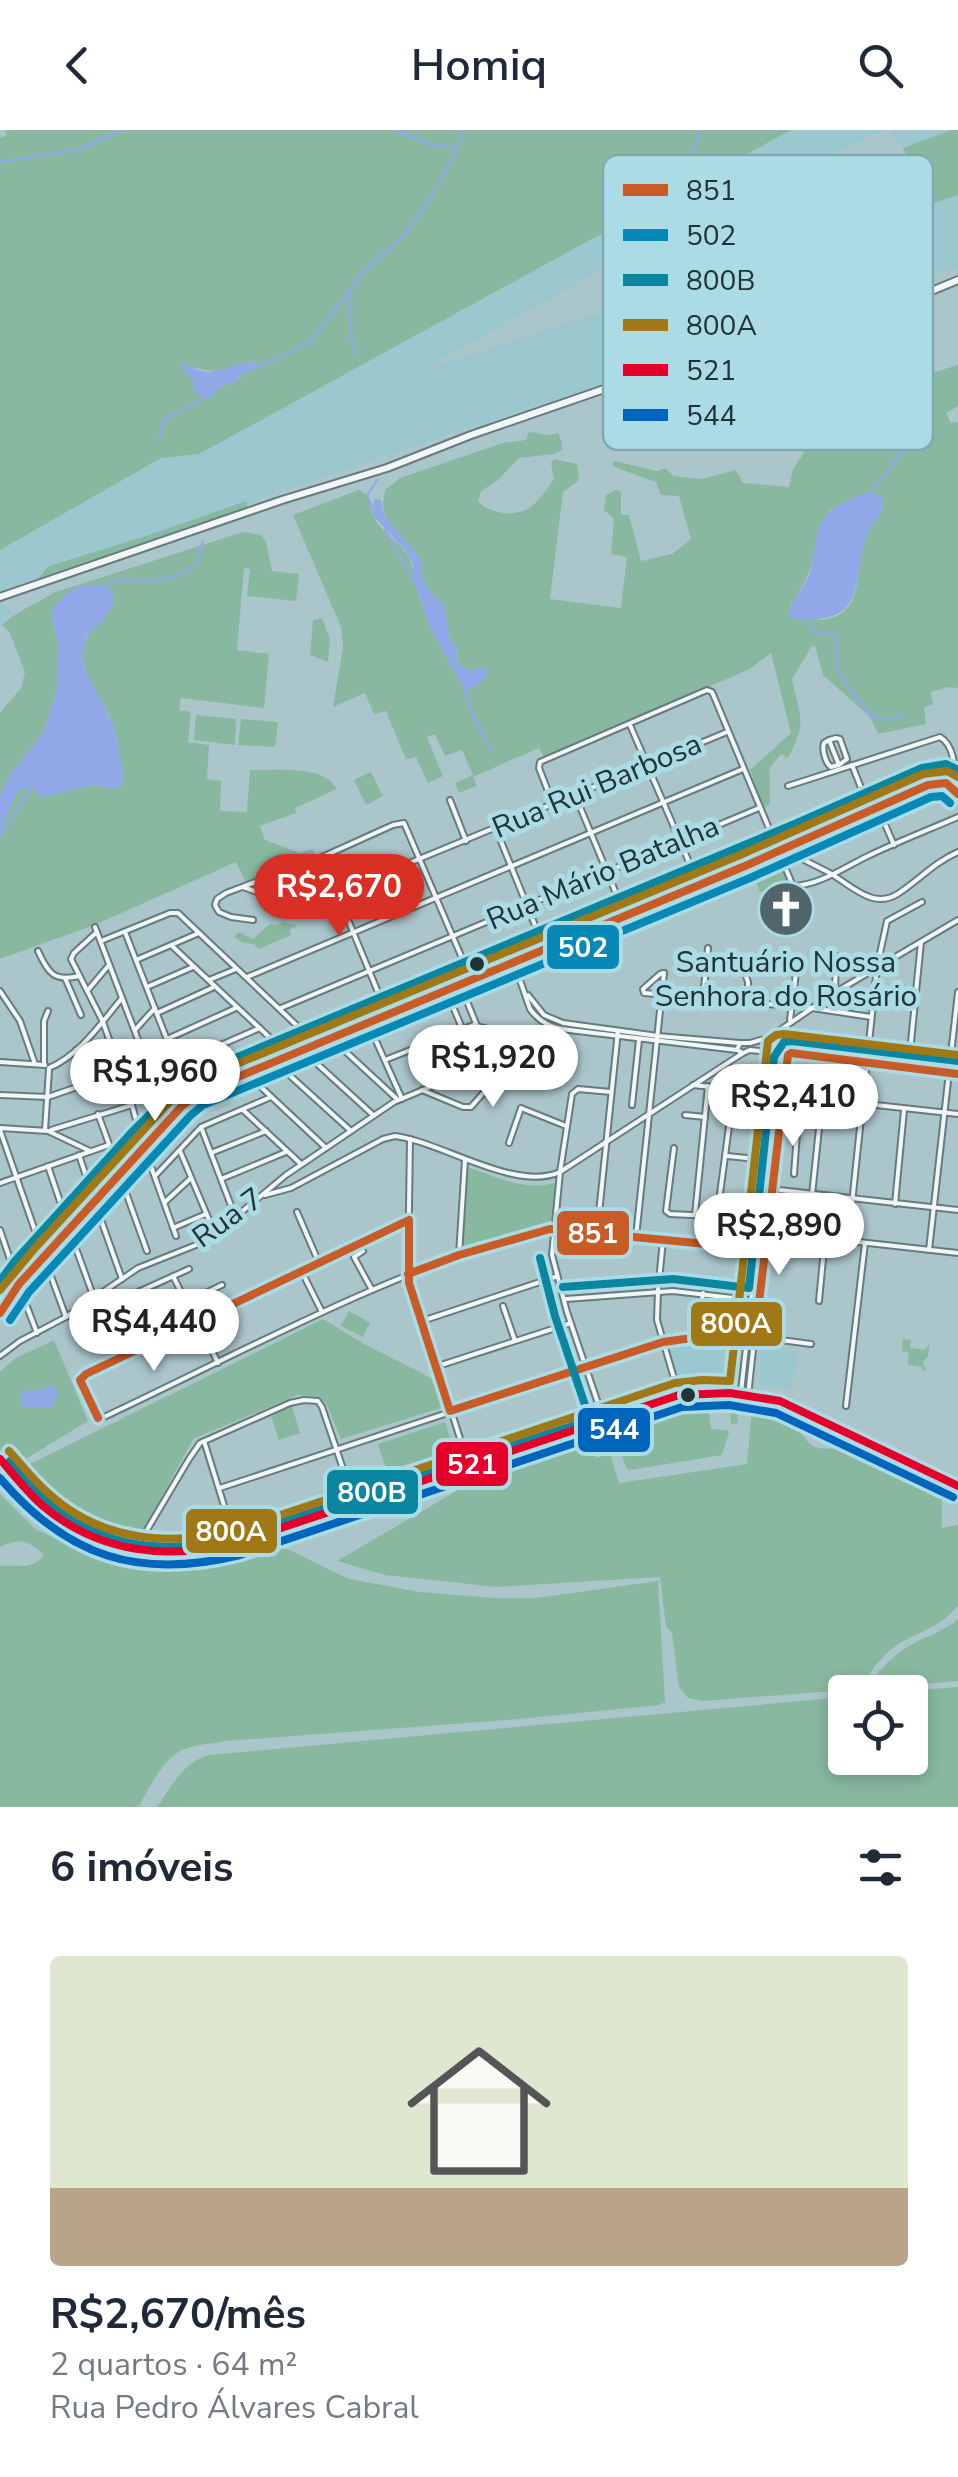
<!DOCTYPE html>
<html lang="pt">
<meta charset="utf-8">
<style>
:root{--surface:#fff;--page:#f6f6f7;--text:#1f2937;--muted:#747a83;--line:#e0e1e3;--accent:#d93025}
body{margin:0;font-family:"Nunito Sans",sans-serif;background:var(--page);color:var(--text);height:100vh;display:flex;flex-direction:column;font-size:38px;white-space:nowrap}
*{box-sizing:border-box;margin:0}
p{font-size:32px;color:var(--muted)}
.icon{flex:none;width:55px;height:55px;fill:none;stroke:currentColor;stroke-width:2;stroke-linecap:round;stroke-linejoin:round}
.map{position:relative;height:1677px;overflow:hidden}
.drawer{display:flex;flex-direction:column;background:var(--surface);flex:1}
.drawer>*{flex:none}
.buttons{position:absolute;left:828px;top:1545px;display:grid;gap:20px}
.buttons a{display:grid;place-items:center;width:100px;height:100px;border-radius:10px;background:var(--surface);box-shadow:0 5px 15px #0003;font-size:50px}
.price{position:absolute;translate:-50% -85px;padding:0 22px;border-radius:35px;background:#fff;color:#222;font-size:32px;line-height:65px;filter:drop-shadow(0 2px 5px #0008)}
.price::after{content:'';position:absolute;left:50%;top:60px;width:30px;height:22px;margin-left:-15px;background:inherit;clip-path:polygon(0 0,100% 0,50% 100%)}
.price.current{background:var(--accent);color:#fff}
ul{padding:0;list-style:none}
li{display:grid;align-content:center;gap:20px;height:530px;padding:0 50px}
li+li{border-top:2px solid var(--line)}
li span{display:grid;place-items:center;height:310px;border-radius:10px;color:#555}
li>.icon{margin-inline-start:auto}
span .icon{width:180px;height:180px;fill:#fffc;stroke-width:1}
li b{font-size:42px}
h2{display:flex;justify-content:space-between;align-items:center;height:120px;padding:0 50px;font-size:42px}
header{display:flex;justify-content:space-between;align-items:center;height:130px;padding:0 50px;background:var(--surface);font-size:45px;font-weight:600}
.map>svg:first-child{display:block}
.built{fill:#9bc7cf}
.green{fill:#88b9a0;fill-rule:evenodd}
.water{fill:#91a9e8}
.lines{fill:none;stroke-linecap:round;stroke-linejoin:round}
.stream{stroke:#91a9e8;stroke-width:2.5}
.minor-casing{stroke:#667b7e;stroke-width:8}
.tertiary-casing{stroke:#667b7e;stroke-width:10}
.secondary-casing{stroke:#667b7e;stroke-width:11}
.minor{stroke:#f2f6f7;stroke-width:4}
.tertiary{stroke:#f2f6f7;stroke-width:6}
.secondary{stroke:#e3edf0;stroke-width:8}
.bus-1-casing{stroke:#abdbe5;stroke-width:15}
.bus-2-casing{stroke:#abdbe5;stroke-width:15}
.bus-3-casing{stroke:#abdbe5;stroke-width:15}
.bus-4-casing{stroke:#abdbe5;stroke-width:15}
.bus-5-casing{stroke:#abdbe5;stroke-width:15}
.bus-6-casing{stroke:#abdbe5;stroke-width:15}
.bus-1{stroke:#c85b26;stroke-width:8}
.bus-2{stroke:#0689b6;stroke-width:8}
.bus-3{stroke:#0a86a1;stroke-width:8}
.bus-4{stroke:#a17816;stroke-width:8}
.bus-5{stroke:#e4002b;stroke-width:8}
.bus-6{stroke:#0065bd;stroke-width:8}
.bus-dot{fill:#203337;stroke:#abdbe5;stroke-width:4}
.labels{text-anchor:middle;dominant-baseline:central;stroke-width:10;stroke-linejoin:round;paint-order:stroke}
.street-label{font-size:30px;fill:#203337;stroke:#abdbe5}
.poi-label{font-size:30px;fill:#203337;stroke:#abdbe5}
.key{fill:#abdbe5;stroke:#81a9b1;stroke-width:2.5}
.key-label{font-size:28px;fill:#203337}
.line-badge{stroke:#abdbe5;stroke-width:4}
.badge-label{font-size:28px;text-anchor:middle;font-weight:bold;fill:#fff}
</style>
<header><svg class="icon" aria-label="back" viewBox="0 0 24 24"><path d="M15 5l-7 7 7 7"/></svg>Homiq<svg class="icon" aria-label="search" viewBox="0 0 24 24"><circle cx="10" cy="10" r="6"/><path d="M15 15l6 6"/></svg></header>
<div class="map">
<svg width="958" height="1677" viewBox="0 0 958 1677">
<rect width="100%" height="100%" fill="#abc6cb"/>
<g class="built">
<path d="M791,0H884L783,48L750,75L742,61L425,238V240L844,103L855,97L881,88L958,65V137L492,291V295L465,299L45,443L30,451L2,474L13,484L0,497V420L161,328L199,324Z"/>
<path d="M890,0H951L903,18Z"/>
<path d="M741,1209L737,1251L735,1253L677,1254L666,1214Z"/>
<path d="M762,1218L797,1222L793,1258L759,1254Z"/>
</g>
<g class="green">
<path d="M7,0H791L199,324L161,328L0,420V8L7,5L5,1ZM254,231L257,234L244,242L239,249L218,258L196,262L190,237L217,242Z"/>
<path d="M951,0H958V65L927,75L903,18Z"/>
<path d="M958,235V276L946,283L951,293L958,292V558L948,557L931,562L933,574L924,578L926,594L878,604L870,587L823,545L815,516H812L792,549C800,589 808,590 788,628L781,624L769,639C771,652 769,662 770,674L764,678L750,640L791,603L771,523L748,540L544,627L539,618L473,647L477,656L459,663L455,653L473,645L462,620L445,626L435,604L427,607L443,646L428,653L416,627L406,629L386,581L374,584L365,563L333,577L343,517L341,497L293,385L359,360C373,367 369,371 373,385C379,401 400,411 408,426C414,436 413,447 416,457C427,492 444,525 463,557L469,560L483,538L474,542L464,538L457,532L456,515L450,511L444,476L428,459L421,445L422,432L419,427L385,387L383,373L385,360L400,348L503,313L526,310L529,302C542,302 543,308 558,303L562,312V320L554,324L519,328L497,351L481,361L478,371C488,383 511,387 525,380C538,374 546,360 554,349L551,333L554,329L577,334L579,350L563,362L550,469L621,478L627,427L611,424L614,389L604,380L606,365L615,360L621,361V385H629L641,431L672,424L691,409L679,366L661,365L656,352L614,337L612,334L615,331L657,341L665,338L673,346L702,349L736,340L743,353L789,357L793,339L805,321L862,267L888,256ZM860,366L884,374C881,386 873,391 868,401C855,426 866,476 834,487C816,494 805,486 790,476C811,448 818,415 829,381Z"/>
<path d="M246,371L250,382L36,451L49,436L152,404Z"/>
<path d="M243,402L261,405L266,412L272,441L299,444L296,471L247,466L250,439L244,438L237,520L269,524L264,578L181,568L179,580L191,582L188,612L209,615L207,649L221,651L220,681L247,682L250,640C275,641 324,634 337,659L295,678L296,683L260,696L265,710L300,723L313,719L315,724L246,753L236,732L97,794L0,829V706C3,690 11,678 16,663L23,659L34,657L39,665L91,655L115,658L122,656L124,647C119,630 119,610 113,593C103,568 75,541 85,513C89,499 106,488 113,475L51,481L58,514L57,561L43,603L11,643L0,666V583L21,558L25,542L10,503L2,495C16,481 36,474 53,463Z"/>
<path d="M322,488L330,509L328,532L310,525L313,490Z"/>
<path d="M196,585L236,589L235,615L194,610Z"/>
<path d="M241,589L278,592L275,617L238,615Z"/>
<path d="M371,642L383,666L366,675L354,650Z"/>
<path d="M778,730L788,752L760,762L751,741Z"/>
<path d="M282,792L298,796L289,800L291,805L259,819L254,814L244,813L234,807L239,802L253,809L270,794L277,796Z"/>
<path d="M467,1037C499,1048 523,1061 556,1053L553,1090L545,1096L467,1122L463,1121Z"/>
<path d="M349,1181L370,1193L363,1207L341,1196Z"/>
<path d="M323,1189L364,1214L435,1250L444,1277L341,1309L326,1273L320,1267L298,1265L193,1309L136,1415C88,1406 50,1376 20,1339Z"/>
<path d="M903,1209L911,1210L910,1218L925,1220L929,1214L928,1227L924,1230L923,1235L926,1240H922V1237L908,1235L909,1223L902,1221Z"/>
<path d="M54,1210L88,1291L14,1336L0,1318V1242L14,1229Z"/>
<path d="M701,1274H736L738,1293L731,1294L730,1282L706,1279L709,1283L711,1299L727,1300L729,1303L722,1325L630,1340L626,1338L617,1309L618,1304C647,1293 672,1278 701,1274Z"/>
<path d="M292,1276L300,1303L279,1310L271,1285Z"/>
<path d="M752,1280L777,1284L795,1291L797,1296H801L799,1298L802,1301H807L805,1304L800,1302C812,1319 817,1320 838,1318V1313L942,1361V1398L958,1395V1476C941,1494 932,1497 911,1507C888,1517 872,1538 860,1559L702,1571L688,1568L679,1557L672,1502L666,1497L660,1447L497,1457L385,1445L337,1431L465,1356L476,1352L474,1344L596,1306L602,1307L588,1313L591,1315L596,1328L610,1324L619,1353L747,1334Z"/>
<path d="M445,1292L458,1331L391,1353L378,1314Z"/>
<path d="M0,1364L35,1399L94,1426L134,1438L169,1441L209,1436L278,1417L292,1421L349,1449L420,1462L496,1468H536L658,1451L665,1572L659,1575L519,1589L226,1611C210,1614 191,1614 177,1623C163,1631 146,1662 139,1677H0V1436C17,1434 31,1441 44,1425C27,1410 21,1408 0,1417Z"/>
<path d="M958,1489V1551L865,1559C878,1542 894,1523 914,1513C929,1505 944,1501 958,1489Z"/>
<path d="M958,1557V1677H157C172,1656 183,1631 210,1625L845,1567V1628H910V1562H892Z"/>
</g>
<g class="water">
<path d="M182,232C215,253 223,233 256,232L257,235L244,242L235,252L219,257L212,267L206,269L195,262L191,248L180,235Z"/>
<path d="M868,363L881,366C889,384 871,391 866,407C854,446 865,489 812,489C803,489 797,490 788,487C790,471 803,460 809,445C815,430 814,414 819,399C824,378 850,369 868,363Z"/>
<path d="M374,369L381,370L385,387L419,427L422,432L421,445L428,459L444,476L450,511L456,515L457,532C470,544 472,539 487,538L488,542L482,552L468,560L463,557L431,500L415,454L412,432L405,420L373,386Z"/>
<path d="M81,455H101L111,460L114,464L113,475L108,484L86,508L83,527L84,538L114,595L124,648L122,656L115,658L91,655L45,667L39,666L34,657L23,659L16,663C11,678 3,690 0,706V666L11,643L43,603L57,561L58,514L51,481L64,465Z"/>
<path d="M49,1255L55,1256L58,1264L51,1278L21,1277L22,1261L42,1260Z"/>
</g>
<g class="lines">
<g class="stream">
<path d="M396,0L429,14L456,18"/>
<path d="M691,29L700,0"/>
<path d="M0,32L81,19L121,0"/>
<path d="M350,160L351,205L356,224"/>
<path d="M243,242L278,229L311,211L361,145L405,104L429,71L455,24L463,0"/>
<path d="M160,307C159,282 186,282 204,268"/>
<path d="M869,364L921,299"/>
<path d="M374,380L367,366L377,350"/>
<path d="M385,400L416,454"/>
<path d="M104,456C117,448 128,451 143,451C163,451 181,446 197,434L203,411"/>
<path d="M809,490L813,503"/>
<path d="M815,504L831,503L837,506V537L845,553L871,586L887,590L904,585"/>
<path d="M464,556L470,579L491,619"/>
<path d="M0,707L31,658"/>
</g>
<g class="minor-casing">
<g id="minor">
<path d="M630,595L695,746"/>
<path d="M836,608L840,609L847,629L839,635L829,610Z"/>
<path d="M829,610L824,613C822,619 825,633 831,637L838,635"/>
<path d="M852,635L867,673"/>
<path d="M788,656L940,607C952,614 958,637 951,649"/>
<path d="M575,665L623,780"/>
<path d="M450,670L466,711"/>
<path d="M553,674L539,638L540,632L707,560L712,562L715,569L793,756C820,755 845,737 868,726C897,712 928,700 958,687"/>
<path d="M878,678L894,715"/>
<path d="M496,699L543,815"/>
<path d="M785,720C800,728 814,735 828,742C850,754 873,781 899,763C920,749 935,732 958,722"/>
<path d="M322,727L385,879"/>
<path d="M243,757L289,773L310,774L727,602"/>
<path d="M253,790L231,787L219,782L215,775L217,769L226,763L322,727L393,695L404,693L468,842"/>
<path d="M95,797L166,983"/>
<path d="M97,802L74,823L71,829L103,892L132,975L141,1008"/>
<path d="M125,802L187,961"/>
<path d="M101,811L170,783H178L310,908"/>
<path d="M171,815L284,921"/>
<path d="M38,821C48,843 54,852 79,846"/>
<path d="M707,828L741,832L748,852V873"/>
<path d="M136,830L199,803"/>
<path d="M514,833L530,879C540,893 552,898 569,900L737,920"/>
<path d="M664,843L660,844L643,859L644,863L812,878L871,887"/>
<path d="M247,847L743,639"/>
<path d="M65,848L81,885"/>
<path d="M209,850L236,839"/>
<path d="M147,857L193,837"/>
<path d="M88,860L109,835"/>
<path d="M446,860L488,960"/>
<path d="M0,861L20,891L35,934"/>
<path d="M835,861L836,826"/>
<path d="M528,865L544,885L563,893L658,906L740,913"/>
<path d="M703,868L708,818"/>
<path d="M281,878L759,678"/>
<path d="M157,883L212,858"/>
<path d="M790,890L797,835"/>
<path d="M368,893L402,969"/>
<path d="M135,900L155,878"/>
<path d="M167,909L236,878"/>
<path d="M332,909L398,970"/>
<path d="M764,909L771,912V919L768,922L750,920L743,923L737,920L740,913H750Z"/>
<path d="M767,909L834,863L958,790"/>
<path d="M785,918L958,938"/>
<path d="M76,920L88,953"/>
<path d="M302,920L372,984"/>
<path d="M786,922L958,944"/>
<path d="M385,930L476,894"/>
<path d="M0,932L45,935"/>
<path d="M275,932L351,1001"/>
<path d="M909,932L921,812"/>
<path d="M44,934V891L48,881"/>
<path d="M177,934L260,898"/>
<path d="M49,938C80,925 101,893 122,868"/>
<path d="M246,943L326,1018"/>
<path d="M693,955L958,984"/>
<path d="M422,960L463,977H471L514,928V920L506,904L477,896L464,864"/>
<path d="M0,965L48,967L121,942"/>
<path d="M632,975L639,910"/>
<path d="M243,980L301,1034"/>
<path d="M98,984L117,1036"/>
<path d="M685,985L705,987"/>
<path d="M780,986L798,990L794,1044"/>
<path d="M201,997L235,1086"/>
<path d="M0,998L48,1001L90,1021"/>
<path d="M0,1000L41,1118"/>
<path d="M45,1000L49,940"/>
<path d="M51,1000L132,975"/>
<path d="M410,1009L408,1144L468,1334"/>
<path d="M509,1013L521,978L566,996"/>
<path d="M144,1017L176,1106"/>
<path d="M674,1018L666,1081L670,1084L711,1086"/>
<path d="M180,1021L215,1104"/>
<path d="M211,1023L266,1001"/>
<path d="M79,1025L92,1064"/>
<path d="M727,1026L767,1030"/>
<path d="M48,1036L67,1092"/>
<path d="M120,1046L147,1121"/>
<path d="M155,1046L201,997L271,967"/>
<path d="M221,1049L286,1022"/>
<path d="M0,1053L109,1015"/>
<path d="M770,1059L958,1080"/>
<path d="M265,1065L291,1058L383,1009L395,1006C442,1012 515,1062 560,1042L743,923"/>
<path d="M812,1065L822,970"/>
<path d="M165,1072L191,1048"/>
<path d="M95,1073L122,1149"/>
<path d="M895,1074L904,980"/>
<path d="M297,1082L319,1133"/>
<path d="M695,1085L708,956"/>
<path d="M770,1085L795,1088L801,1063"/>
<path d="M409,1090L86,1244L80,1250L81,1255L95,1286L98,1288L104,1287C247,1220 386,1142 540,1100L554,1099L597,1102L766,1120"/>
<path d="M173,1098L206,1084"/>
<path d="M0,1100L16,1147"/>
<path d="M568,1101C576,1109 587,1108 597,1102L618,901"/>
<path d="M70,1102L94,1168"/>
<path d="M769,1102L958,1123"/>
<path d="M636,1107L664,843"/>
<path d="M663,1110L658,1161L657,1190L678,1262"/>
<path d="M848,1111L877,837L887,791L922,772"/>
<path d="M713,1116L734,959"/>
<path d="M929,1120L958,862"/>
<path d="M363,1121L354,1127L372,1160"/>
<path d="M459,1125L465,1030"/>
<path d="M44,1127L66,1187"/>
<path d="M302,1142L322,1182"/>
<path d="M173,1146L186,1172"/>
<path d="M19,1156L37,1203"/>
<path d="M136,1163L189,1139"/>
<path d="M566,1169L673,1161L750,1170"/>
<path d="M819,1171L825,1108"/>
<path d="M191,1172L200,1190"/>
<path d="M182,1174L192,1192"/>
<path d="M503,1176L515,1211"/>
<path d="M149,1190L222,1155"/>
<path d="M422,1191L555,1147"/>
<path d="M198,1192L218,1233"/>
<path d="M697,1206L703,1163"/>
<path d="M0,1226L20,1211L66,1187L138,1138L196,1115L215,1104L286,1045L394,972L478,937"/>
<path d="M438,1236L571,1193"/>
<path d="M741,1262L779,924"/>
<path d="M748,1266L785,923"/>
<path d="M846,1276L865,1113"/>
<path d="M603,1288L567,1182L552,1125L560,1042L572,964L578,959L611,962"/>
<path d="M204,1311L235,1411"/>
<path d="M220,1358L663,1212C715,1200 758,1207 811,1214"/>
<path d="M144,1405L189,1329L200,1313L290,1273L304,1270L318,1271L322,1277L355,1374"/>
</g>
</g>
<g class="tertiary-casing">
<g id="tertiary">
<path d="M0,467L282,370L387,338L471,305L769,202L842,193L895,176L958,150"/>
<path d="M0,1172L24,1139L142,1009L191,960L802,704L927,649L945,646L958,656"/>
<path d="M0,1183L19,1154L44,1126L181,977L197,964L745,736L928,655L946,653L958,664"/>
</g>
</g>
<g class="secondary-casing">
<g id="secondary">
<path d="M0,1329C14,1345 27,1362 43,1376C97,1423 169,1433 236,1413L679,1265C712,1259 748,1263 780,1271L958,1356"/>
<path d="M0,1339C47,1401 116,1440 196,1429C214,1427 232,1421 249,1416L649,1284C666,1279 683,1273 701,1271C803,1264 867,1332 958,1362"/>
</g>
</g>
<use href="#minor" class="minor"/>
<use href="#tertiary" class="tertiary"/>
<use href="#secondary" class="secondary"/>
<g class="bus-1-casing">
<g id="bus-1">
<path d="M408,1144L459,1125L550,1099L759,1119L761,1093"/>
<path d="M0,1183L19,1154L181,977L197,964L745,736L928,655L946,653L958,664"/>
<path d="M98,1288L80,1250L86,1244L409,1090V1153L450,1281L663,1212L714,1205L755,1207L788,925L791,923L958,944"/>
</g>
</g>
<g class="bus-2-casing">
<path id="bus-2" d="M10,1190L29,1162L190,986L203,975L750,748L931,667L942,666L950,673"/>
</g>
<g class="bus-3-casing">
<g id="bus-3">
<path d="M0,1151L15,1131L133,1001L185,949L797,693L922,638L946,634L958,640"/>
<path d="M563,1157L673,1149L749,1158L774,927L784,912L792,911L958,931"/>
<path d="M10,1331C77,1412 143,1434 245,1404L590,1290L555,1186L540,1128"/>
</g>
</g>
<g class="bus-4-casing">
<g id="bus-4">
<path d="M0,1160L35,1118L172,969L191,953L740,725L923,644L947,641L958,647"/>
<path d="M9,1321C22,1335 33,1350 47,1362C98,1410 166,1417 233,1401L675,1253L702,1250L730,1251L768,911L776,905L784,904L958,925"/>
</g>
</g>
<g class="bus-5-casing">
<path id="bus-5" d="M0,1329C14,1345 27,1362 43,1376C99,1423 167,1430 236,1413L679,1265L730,1263L780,1271L958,1356"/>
</g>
<g class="bus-6-casing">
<path id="bus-6" d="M0,1348C67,1427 139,1450 240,1425L682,1277L729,1275L776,1283L953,1367"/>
</g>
<use href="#bus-1" class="bus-1"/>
<use href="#bus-2" class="bus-2"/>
<use href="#bus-3" class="bus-3"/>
<use href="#bus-4" class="bus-4"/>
<use href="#bus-5" class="bus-5"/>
<use href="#bus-6" class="bus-6"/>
</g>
<defs>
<g id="church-disc" transform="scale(2.875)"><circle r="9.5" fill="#51666b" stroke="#abdbe5"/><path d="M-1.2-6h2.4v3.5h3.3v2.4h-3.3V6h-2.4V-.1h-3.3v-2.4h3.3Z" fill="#fff"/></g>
</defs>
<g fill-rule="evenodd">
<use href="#church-disc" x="786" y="779"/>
</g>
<g class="bus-dot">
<circle cx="477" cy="834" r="9"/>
<circle cx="688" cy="1265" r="9"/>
</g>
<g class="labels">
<g class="street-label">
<text transform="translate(597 656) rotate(-23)">Rua Rui Barbosa</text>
<text transform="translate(603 743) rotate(-23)">Rua Mário Batalha</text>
<text transform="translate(228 1088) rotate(-36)">Rua 7</text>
</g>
<g class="poi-label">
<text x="786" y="832">Santuário Nossa<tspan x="786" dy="34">Senhora do Rosário</tspan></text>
</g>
</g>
<rect x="603" y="25" width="330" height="295" rx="15" class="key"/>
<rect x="623" y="54" width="45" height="12" fill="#c85b26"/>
<rect x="623" y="99" width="45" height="12" fill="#0689b6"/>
<rect x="623" y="144" width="45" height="12" fill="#0a86a1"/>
<rect x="623" y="189" width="45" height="12" fill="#a17816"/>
<rect x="623" y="234" width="45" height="12" fill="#e4002b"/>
<rect x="623" y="279" width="45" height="12" fill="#0065bd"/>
<g class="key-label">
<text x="686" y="70">851</text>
<text x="686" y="115">502</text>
<text x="686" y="160">800B</text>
<text x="686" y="205">800A</text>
<text x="686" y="250">521</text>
<text x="686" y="295">544</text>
</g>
<g class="line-badge">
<rect x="545" y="793" width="76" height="48" rx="10" fill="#0689b6"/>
<rect x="555" y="1079" width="76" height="48" rx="10" fill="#c85b26"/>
<rect x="689" y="1170" width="95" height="48" rx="10" fill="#a17816"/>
<rect x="576" y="1276" width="76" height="48" rx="10" fill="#0065bd"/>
<rect x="434" y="1310" width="76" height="48" rx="10" fill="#e4002b"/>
<rect x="325" y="1338" width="95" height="48" rx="10" fill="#0a86a1"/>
<rect x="184" y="1377" width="95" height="48" rx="10" fill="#a17816"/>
</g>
<g class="badge-label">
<text x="583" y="827">502</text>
<text x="593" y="1113">851</text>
<text x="736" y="1203">800A</text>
<text x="614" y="1309">544</text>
<text x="472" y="1344">521</text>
<text x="372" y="1372">800B</text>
<text x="231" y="1411">800A</text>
</g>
</svg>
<div class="buttons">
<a><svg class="icon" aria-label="locate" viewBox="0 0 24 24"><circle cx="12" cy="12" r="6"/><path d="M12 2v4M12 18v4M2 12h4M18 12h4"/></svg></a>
</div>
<b class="price current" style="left:339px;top:809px">R$2,670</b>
<b class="price" style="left:493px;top:980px">R$1,920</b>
<b class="price" style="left:155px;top:994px">R$1,960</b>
<b class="price" style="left:793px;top:1019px">R$2,410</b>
<b class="price" style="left:779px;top:1148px">R$2,890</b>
<b class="price" style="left:154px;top:1244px">R$4,440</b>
</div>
<section class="drawer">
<h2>6 imóveis<svg class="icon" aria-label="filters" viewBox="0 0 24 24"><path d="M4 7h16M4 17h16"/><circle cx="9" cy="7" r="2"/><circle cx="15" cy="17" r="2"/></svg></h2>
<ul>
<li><span style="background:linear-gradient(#dfe7d0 75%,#b9a48a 0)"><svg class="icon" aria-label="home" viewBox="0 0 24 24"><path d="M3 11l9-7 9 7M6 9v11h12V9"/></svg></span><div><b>R$2,670/mês</b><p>2 quartos · 64 m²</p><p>Rua Pedro Álvares Cabral</p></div></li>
</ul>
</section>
